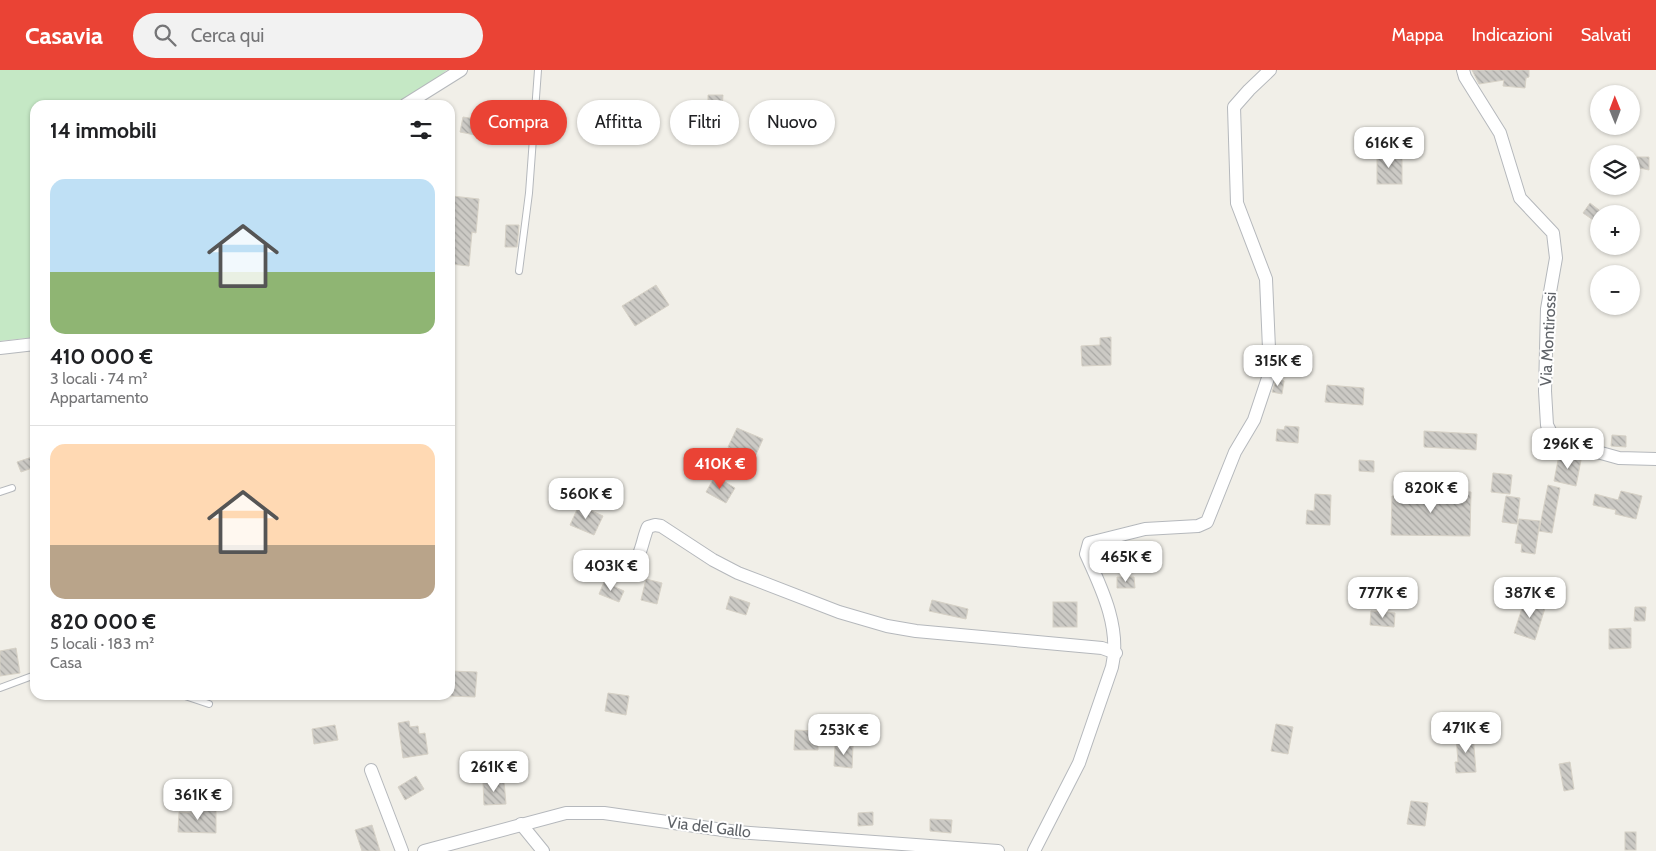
<!DOCTYPE html>
<html lang="it">
<meta charset="utf-8">
<style>
:root{--surface:#fff;--page:#f2f2f2;--text:#202124;--muted:#757577;--line:#e0e0e0;--accent:#ea4335}
body{margin:0;font-family:Cabin,sans-serif;background:var(--page);color:var(--text);height:100vh;display:flex;flex-direction:column;font-size:19px;white-space:nowrap}
*{box-sizing:border-box;margin:0}
p{font-size:16px;color:var(--muted)}
.icon{flex:none;width:28px;height:28px;fill:none;stroke:currentColor;stroke-width:2;stroke-linecap:round;stroke-linejoin:round}
.map{position:relative;flex:1;overflow:hidden}
.drawer{position:absolute;left:30px;top:30px;width:425px;height:600px;display:flex;flex-direction:column;background:var(--surface);border-radius:15px;box-shadow:0 1px 4px #0004}
.drawer>*{flex:none}
.guide{position:absolute;left:470px;top:30px;width:475px;height:45px;display:flex;gap:10px}
.needle{width:32px;rotate:359deg}
.buttons{position:absolute;left:1590px;top:15px;display:grid;gap:10px}
.buttons a{display:grid;place-items:center;width:50px;height:50px;border-radius:50%;background:var(--surface);box-shadow:0 1px 4px #0004;font-size:25px}
.price{position:absolute;translate:-50% -42px;padding:0 11px;border-radius:10px;background:#fff;color:#222;font-size:16px;line-height:32px;filter:drop-shadow(0 1px 2px #0008)}
.price::after{content:'';position:absolute;left:50%;top:30px;width:15px;height:11px;margin-left:-8px;background:inherit;clip-path:polygon(0 0,100% 0,50% 100%)}
.price.selected{background:var(--accent);color:#fff}
ul{padding:0;list-style:none}
li{display:grid;align-content:center;gap:10px;height:265px;padding:0 20px}
li+li{border-top:1px solid var(--line)}
li span{display:grid;place-items:center;height:155px;border-radius:15px;color:#555}
li>.icon{margin-inline-start:auto}
span .icon{width:90px;height:90px;fill:#fffc;stroke-width:1}
li b{font-size:21px}
h2{display:flex;justify-content:space-between;align-items:center;height:60px;padding:0 20px;font-size:21px}
.chip{padding:0 18px;border-radius:22px;background:var(--surface);box-shadow:0 1px 4px #0004;font-size:18px;line-height:45px}
.chip.selected{background:var(--accent);color:#fff}
header{display:flex;align-items:center;gap:30px;box-sizing:border-box;height:70px;padding:0 25px;background:var(--accent);color:#fff}
header strong{font-size:24px}
nav{display:flex;gap:28px;margin-inline-start:auto;font-size:18px}
.search{width:350px;height:45px;background:var(--page);display:flex;align-items:center;gap:12px;box-sizing:border-box;padding:0 18px;border-radius:28px;color:var(--muted);font-size:19px}
.map>svg:first-child{display:block}
.grass{fill:#c5e8c5}
.building{fill:url(#building-back-hatch);stroke:#d6d1c6}
.lines{fill:none;stroke-linecap:round;stroke-linejoin:round}
.lane-casing{stroke:#b5b8bc;stroke-width:8}
.street-casing{stroke:#b5b8bc;stroke-width:14}
.lane{stroke:#fff;stroke-width:6}
.street{stroke:#fff;stroke-width:12}
.labels{text-anchor:middle;dominant-baseline:central;stroke-width:4;stroke-linejoin:round;paint-order:stroke}
.street-label{font-size:16px;fill:#5f6368;stroke:#fff}
</style>
<header>
<strong>Casavia</strong>
<div class="search"><svg class="icon" aria-label="search" viewBox="0 0 24 24"><circle cx="10" cy="10" r="6"/><path d="M15 15l6 6"/></svg>Cerca qui</div>
<nav><a>Mappa</a><a>Indicazioni</a><a>Salvati</a></nav>
</header>
<div class="map">
<svg width="1656" height="781" viewBox="0 0 1656 781">
<defs>
<pattern id="building-back-hatch" width="6" height="6" patternUnits="userSpaceOnUse" patternTransform="scale(1.25)"><rect width="6" height="6" fill="#cccac5"/><path d="M-1 5l2 2M0 0l6 6M5-1l2 2" fill="none" stroke="#a9a8a4"/></pattern>
</defs>
<rect width="100%" height="100%" fill="#f1efe8"/>
<path class="grass" d="M0,0H447L419,22L389,35H35V267L0,271Z"/>
<g class="building">
<path d="M1472,0H1529V7L1526,8L1525,18L1503,16L1504,10L1479,14Z"/>
<path d="M708,25H723L722,39H708Z"/>
<path d="M463,47L488,51L485,67L460,62Z"/>
<rect x="1377" y="84" width="25" height="30"/>
<path d="M1637,87H1649V100L1635,97Z"/>
<path d="M452,126L479,129L476,163L472,162L469,196L450,194Z"/>
<path d="M1590,133L1599,140V154L1583,143Z"/>
<path d="M506,155H519L517,177H505Z"/>
<path d="M656,215L669,235L635,256L622,236Z"/>
<path d="M1111,267V295L1082,296L1081,276L1100,275V268Z"/>
<path d="M1276,309L1284,311L1282,324L1272,322Z"/>
<path d="M1327,315L1364,318L1363,335L1325,332Z"/>
<path d="M1285,356L1299,357L1298,373L1276,371L1277,359L1284,360Z"/>
<path d="M737,358L763,369L754,389L728,377Z"/>
<path d="M1424,361L1477,364L1476,380L1424,377Z"/>
<path d="M1612,365L1626,366V377L1611,376Z"/>
<path d="M1559,385L1581,390L1576,416L1554,411Z"/>
<path d="M35,386V397L21,402L17,392Z"/>
<path d="M1359,390L1374,391V402L1359,401Z"/>
<path d="M1493,403L1512,405L1510,424L1491,422Z"/>
<path d="M715,406L735,418L726,433L706,422Z"/>
<path d="M1548,415L1560,418L1552,463L1539,461Z"/>
<path d="M1402,420L1471,422L1470,466L1391,465L1392,426H1402Z"/>
<path d="M1621,421L1642,426L1636,449L1615,444L1616,440L1593,435L1595,424L1618,430Z"/>
<path d="M1315,424L1331,425L1330,455L1306,454L1307,440L1314,441Z"/>
<path d="M1506,426L1520,428L1517,454L1502,452Z"/>
<path d="M579,435L603,446L594,465L570,455Z"/>
<path d="M1519,449L1540,451L1535,484L1521,482L1522,474L1515,473Z"/>
<path d="M1117,507H1134L1135,518H1117Z"/>
<path d="M646,509L662,513L657,534L641,530Z"/>
<path d="M604,512L624,521L619,532L599,524Z"/>
<path d="M730,526L750,533L746,545L726,539Z"/>
<path d="M1525,529L1546,535L1535,570L1514,563Z"/>
<path d="M932,530L968,539L966,549L929,541Z"/>
<rect x="1053" y="532" width="24" height="25"/>
<path d="M1635,537H1646L1645,551H1634Z"/>
<path d="M1371,541L1395,543L1394,557L1370,555Z"/>
<path d="M1631,558V578L1609,579V559Z"/>
<path d="M16,578L20,603L0,606V581Z"/>
<path d="M450,601L477,602L475,627L450,626Z"/>
<path d="M608,623L629,626L626,645L605,641Z"/>
<path d="M409,651L410,657L418,656L419,664L425,663L428,684L403,688L398,653Z"/>
<path d="M1276,654L1293,657L1288,684L1271,681Z"/>
<path d="M335,655L338,670L314,674L312,659Z"/>
<path d="M795,660L818,661V680H794Z"/>
<path d="M1473,664L1476,702L1456,703L1455,692H1458L1456,666Z"/>
<path d="M835,675L853,676L852,698L834,696Z"/>
<path d="M1570,692L1574,719L1564,721L1559,694Z"/>
<path d="M416,706L424,719L405,730L398,717Z"/>
<path d="M504,711L506,734L484,735L483,712Z"/>
<path d="M1411,731L1428,733L1425,756L1407,754Z"/>
<path d="M193,737L216,738V763L178,762L179,742L193,743Z"/>
<path d="M873,742V755L858,756V743Z"/>
<path d="M930,749L952,750L951,763L930,761Z"/>
<path d="M372,755L380,781H362L355,760Z"/>
<rect x="1625" y="762" width="11" height="18"/>
</g>
<g class="lines">
<g class="lane-casing">
<g id="lane">
<path d="M519,201L529,123L538,0"/>
<path d="M0,422L12,418"/>
<path d="M0,618L35,605"/>
<path d="M182,625L209,634"/>
</g>
</g>
<g class="street-casing">
<g id="street">
<path d="M1463,0L1465,7L1500,63L1520,128L1553,163L1556,188L1547,239L1545,321L1547,355L1552,365L1583,378L1619,388L1656,389"/>
<path d="M405,35L461,0"/>
<path d="M0,278L35,274"/>
<path d="M611,490C617,491 625,494 631,493C641,491 643,466 648,457L655,455L661,456L713,490L738,503L839,542L887,556L916,561L1102,578L1116,583"/>
<path d="M371,700L402,781"/>
<path d="M521,754L543,781"/>
<path d="M424,781L566,743H604L737,762L998,781"/>
<path d="M1034,781L1079,693L1112,597C1121,558 1102,519 1086,484L1089,473L1145,459L1198,456L1207,452L1235,382L1254,350L1270,302L1266,209L1237,133L1234,37L1249,20L1270,0"/>
</g>
</g>
<use href="#lane" class="lane"/>
<use href="#street" class="street"/>
</g>
<g class="labels">
<g class="street-label">
<text transform="translate(1548 269) rotate(-87)">Via Montirossi</text>
<text transform="translate(709 757) rotate(7)">Via del Gallo</text>
</g>
</g>
</svg>
<div class="buttons">
<a><svg class="needle" viewBox="-14 -14 28 28"><path d="M0-13l5 13h-10z" fill="#e53935"/><path d="M0 13l5-13h-10z" fill="#757577"/></svg></a>
<a><svg class="icon" aria-label="layers" viewBox="0 0 24 24"><path d="M12 4l9 5-9 5-9-5zM3 14l9 5 9-5"/></svg></a>
<a>+</a>
<a>−</a>
</div>
<b class="price" style="left:1389px;top:99px">616K €</b>
<b class="price" style="left:1278px;top:317px">315K €</b>
<b class="price" style="left:1568px;top:400px">296K €</b>
<b class="price selected" style="left:720px;top:420px">410K €</b>
<b class="price" style="left:1431px;top:444px">820K €</b>
<b class="price" style="left:586px;top:450px">560K €</b>
<b class="price" style="left:1126px;top:513px">465K €</b>
<b class="price" style="left:611px;top:522px">403K €</b>
<b class="price" style="left:1383px;top:549px">777K €</b>
<b class="price" style="left:1530px;top:549px">387K €</b>
<b class="price" style="left:1466px;top:684px">471K €</b>
<b class="price" style="left:844px;top:686px">253K €</b>
<b class="price" style="left:494px;top:723px">261K €</b>
<b class="price" style="left:198px;top:751px">361K €</b>
<div class="guide">
<a class="chip selected">Compra</a>
<a class="chip">Affitta</a>
<a class="chip">Filtri</a>
<a class="chip">Nuovo</a>
</div>
<section class="drawer">
<h2>14 immobili<svg class="icon" aria-label="filters" viewBox="0 0 24 24"><path d="M4 7h16M4 17h16"/><circle cx="9" cy="7" r="2"/><circle cx="15" cy="17" r="2"/></svg></h2>
<ul>
<li><span style="background:linear-gradient(#bfe0f5 60%,#8fb573 0)"><svg class="icon" aria-label="home" viewBox="0 0 24 24"><path d="M3 11l9-7 9 7M6 9v11h12V9"/></svg></span><div><b>410 000 €</b><p>3 locali · 74 m²</p><p>Appartamento</p></div></li>
<li><span style="background:linear-gradient(#ffd9b3 65%,#b9a48a 0)"><svg class="icon" aria-label="home" viewBox="0 0 24 24"><path d="M3 11l9-7 9 7M6 9v11h12V9"/></svg></span><div><b>820 000 €</b><p>5 locali · 183 m²</p><p>Casa</p></div></li>
</ul>
</section>
</div>
